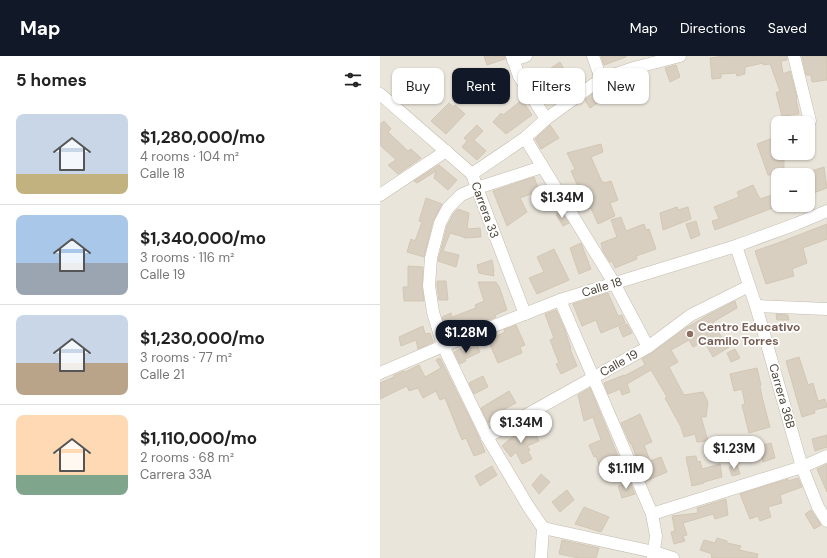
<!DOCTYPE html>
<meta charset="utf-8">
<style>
:root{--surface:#fff;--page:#f6f6f6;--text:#222;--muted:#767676;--line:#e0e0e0;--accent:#111827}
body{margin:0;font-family:"DM Sans",sans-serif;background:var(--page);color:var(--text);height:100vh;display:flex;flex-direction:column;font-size:15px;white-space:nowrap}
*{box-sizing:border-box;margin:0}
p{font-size:13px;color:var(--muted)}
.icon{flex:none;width:22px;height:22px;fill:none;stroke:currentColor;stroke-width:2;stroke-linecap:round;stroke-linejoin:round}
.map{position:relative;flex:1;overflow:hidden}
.sheet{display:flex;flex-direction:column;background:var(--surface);width:380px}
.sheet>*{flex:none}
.banner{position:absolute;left:12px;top:12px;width:375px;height:36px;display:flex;gap:8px}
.tools{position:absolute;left:391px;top:60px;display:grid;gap:8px}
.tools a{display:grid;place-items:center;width:44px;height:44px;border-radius:8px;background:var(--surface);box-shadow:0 1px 3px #0004;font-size:20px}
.price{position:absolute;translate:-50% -34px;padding:0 9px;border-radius:14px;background:#fff;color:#222;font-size:13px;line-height:26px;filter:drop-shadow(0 1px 2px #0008)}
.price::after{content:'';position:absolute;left:50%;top:24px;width:12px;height:9px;margin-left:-6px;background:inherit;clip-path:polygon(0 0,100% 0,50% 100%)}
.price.selected{background:var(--accent);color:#fff}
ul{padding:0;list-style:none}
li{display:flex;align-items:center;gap:12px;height:100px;padding:0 16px}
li+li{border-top:1px solid var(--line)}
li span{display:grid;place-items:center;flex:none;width:112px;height:80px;border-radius:8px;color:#555}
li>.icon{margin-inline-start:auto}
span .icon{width:48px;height:48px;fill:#fffc;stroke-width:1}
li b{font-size:17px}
h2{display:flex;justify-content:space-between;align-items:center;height:48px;padding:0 16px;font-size:17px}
.pill{padding:0 14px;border-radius:8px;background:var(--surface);box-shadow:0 1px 3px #0004;font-size:14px;line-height:36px}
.pill.selected{background:var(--accent);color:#fff}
header{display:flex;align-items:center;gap:24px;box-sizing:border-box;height:56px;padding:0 20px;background:var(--accent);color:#fff}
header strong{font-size:19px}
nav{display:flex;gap:22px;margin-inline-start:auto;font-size:14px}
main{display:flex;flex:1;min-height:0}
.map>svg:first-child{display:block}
.residential{fill:#eae5da;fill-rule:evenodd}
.building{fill:#d8cfc1;stroke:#d3c7b4}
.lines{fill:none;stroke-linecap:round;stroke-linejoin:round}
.street-casing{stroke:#c2bbae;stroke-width:13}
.street{stroke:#fff;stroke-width:12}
.education-dot{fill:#8d6e63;stroke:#fff;stroke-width:1.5}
.labels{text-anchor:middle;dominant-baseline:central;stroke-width:3.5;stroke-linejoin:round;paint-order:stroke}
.street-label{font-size:12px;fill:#4b4439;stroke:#fff}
.education-label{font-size:12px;font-weight:bold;fill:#785e54;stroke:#fff;text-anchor:start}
</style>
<header>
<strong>Map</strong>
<nav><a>Map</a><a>Directions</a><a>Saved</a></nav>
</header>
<main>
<section class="sheet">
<h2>5 homes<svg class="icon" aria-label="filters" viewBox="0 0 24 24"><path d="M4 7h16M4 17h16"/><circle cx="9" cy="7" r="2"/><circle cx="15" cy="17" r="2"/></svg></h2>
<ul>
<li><span style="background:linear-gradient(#c9d6e8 75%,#c2b280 0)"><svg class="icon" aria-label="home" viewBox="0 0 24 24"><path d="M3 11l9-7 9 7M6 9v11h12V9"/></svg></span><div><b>$1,280,000/mo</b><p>4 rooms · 104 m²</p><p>Calle 18</p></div></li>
<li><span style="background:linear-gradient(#a9c7e8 60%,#9aa5b1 0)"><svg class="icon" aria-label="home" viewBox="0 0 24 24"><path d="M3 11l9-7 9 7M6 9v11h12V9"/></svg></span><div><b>$1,340,000/mo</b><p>3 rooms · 116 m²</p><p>Calle 19</p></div></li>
<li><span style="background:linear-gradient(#c9d6e8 60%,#b9a48a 0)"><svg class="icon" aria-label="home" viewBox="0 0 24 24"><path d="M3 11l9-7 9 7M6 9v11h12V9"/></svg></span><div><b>$1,230,000/mo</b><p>3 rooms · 77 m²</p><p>Calle 21</p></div></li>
<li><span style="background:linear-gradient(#ffd9b3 75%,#7fa58c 0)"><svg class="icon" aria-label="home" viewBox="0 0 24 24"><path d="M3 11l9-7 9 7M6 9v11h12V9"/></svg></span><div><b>$1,110,000/mo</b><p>2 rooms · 68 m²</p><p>Carrera 33A</p></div></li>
</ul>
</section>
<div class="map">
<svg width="447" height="502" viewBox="0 0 447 502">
<rect width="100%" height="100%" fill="#f6f3ec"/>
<path class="residential" d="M0,0H447V502H0ZM398,67H428V97H398ZM398,119H428V149H398Z"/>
<g class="building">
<path d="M104,0H125V3L107,9Z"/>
<path d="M221,0H246V1L224,9Z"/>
<path d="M344,0H407V4L401,5L403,18L410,15L417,42L416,43L419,58L402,60L396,37L400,35L390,8L383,9V7L365,11V18L357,20L356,17L341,18V22L332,23L330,2Z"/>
<path d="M422,0H447V24L432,26L431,19H426Z"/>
<path d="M180,6L191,26L175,36L177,38L166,45L157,31L160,30L152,18L163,12L165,16Z"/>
<path d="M296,9L300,21L290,26L285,12Z"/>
<path d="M265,17L269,28L258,32L255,20Z"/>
<path d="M34,18L45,28L30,44L19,33Z"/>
<path d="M238,25L243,36L233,40L228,29Z"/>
<path d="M215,36L221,45L210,52L205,44Z"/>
<path d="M142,44L152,59L126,78L113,66L121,57L123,59Z"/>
<path d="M69,47L74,51L75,49L85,58L66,78L51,65Z"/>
<path d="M4,65L11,73L8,76L28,95L31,93L41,102L18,118L8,109L16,104L0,89V68Z"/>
<path d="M97,69L103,75L94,84L106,95L97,104L82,91L87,85L84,82Z"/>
<path d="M170,69L179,82L161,93L155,83Z"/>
<path d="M398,80V97H404V119H388L377,88Z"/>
<path d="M221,88L223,96L211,101L222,126H224V127L231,125L238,144L230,147L235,160L218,168L211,152L208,153L191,115L195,113L187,97Z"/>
<path d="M59,109L77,124L68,134L54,122L56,115L37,127L34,125Z"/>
<path d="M444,111L447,132L428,139V116Z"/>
<path d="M154,121L159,135L140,142L147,156L127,170L113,135Z"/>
<path d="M373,129L380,143L398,137V150L335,174L332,165L339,163L334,151L359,141L357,136Z"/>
<path d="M46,142L62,148L53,165L44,201L27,196L31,183L35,185L42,166L39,165Z"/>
<path d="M297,151L298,154L308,151L311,163L283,174L280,157Z"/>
<path d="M78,153L89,157L87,173L100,172L101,181L84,182V181L70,177L63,195L79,199L76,211L58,205L67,170L74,157Z"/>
<path d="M181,155L189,167L183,170L176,158Z"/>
<path d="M241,161L246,175L264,168L266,174L269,173L276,193L256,200L257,203L235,212L232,205L230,206L223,195L221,187L237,181L231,164Z"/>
<path d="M316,165L320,179L311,183L306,168Z"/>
<path d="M447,168V183L423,192L427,207L412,213L414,220L386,228L375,195L398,187Z"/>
<path d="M201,187L211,213L199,218L190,192Z"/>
<path d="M174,193L189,224L157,238L149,222L164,216L157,201Z"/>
<path d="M112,204L114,215H113L114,220L99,217L97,209Z"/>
<path d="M28,210L43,211L42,230L44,245H24L23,231H28Z"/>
<path d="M57,225H66L68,244H59L57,230Z"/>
<path d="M98,226H116L118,230H119L127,254L115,259L116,261L85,273L84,269L66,274L62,261L71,257L72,261L96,252L95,249L104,245Z"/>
<path d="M228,237L238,260L242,259L245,267L221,277L216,264L202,270L193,248Z"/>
<path d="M355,245L357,252L333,266L342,282L344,281L349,291L333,301L324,285L313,291L309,284L291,294L298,306L289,311L304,339L323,336L328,346L326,361H321L328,385L317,386L315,378L304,381L301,371L285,342L287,341L271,314L247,328L250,336L242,339L240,333L228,338L224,327L244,319V320L265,309L262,303L272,297L306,272L328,259Z"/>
<path d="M176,254L185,274L191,293H190L197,310L181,318L176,308L179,307L170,284L174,282L165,258Z"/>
<path d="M396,258L408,259L409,264H397Z"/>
<path d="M247,268L252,277L243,281L239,271Z"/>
<path d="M136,269L145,289L140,291L142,297L118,307L108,284L125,276L124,274Z"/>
<path d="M43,270L45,278L50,277L53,286L38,293L36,284L21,290L19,281Z"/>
<path d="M97,289L100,296L85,303L86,305L80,308L74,296L81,293L82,296Z"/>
<path d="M355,293L360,302L351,306L347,297Z"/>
<path d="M419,301L428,329L433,327L438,345L445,343L447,350V351L434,354L435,357L422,361L406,305Z"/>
<path d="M60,302L97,377L105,396L94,400L86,382L82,384L65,342L60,344L56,335L43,342L38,332L29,335L27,330L0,343V327L14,321L13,320L15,319L24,315L25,316L39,309L45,321L61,312L56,304Z"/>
<path d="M377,312L381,329L380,330L382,341L390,371L369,377L362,349L365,348L362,333L354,335L350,318Z"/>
<path d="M103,320L108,331L94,338L89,327Z"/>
<path d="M210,332L240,405L220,412L216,400L214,401L209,389L221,384L213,361L204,365L198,339Z"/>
<path d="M129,335L136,347L115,358L117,361L108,367L101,352Z"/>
<path d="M260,358L272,386L264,389L270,405L281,401L287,416L266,425L251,387H250L241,367Z"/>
<path d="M150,369L159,385L147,390L150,394L148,395L152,403L142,408L136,396L131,401L122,390L138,376Z"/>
<path d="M447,379V391L435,395L432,383Z"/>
<path d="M391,387L395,402L383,406L379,390Z"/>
<path d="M316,400L317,406L320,405L322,413L340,408L342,421L324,426V427L312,430L306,401Z"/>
<path d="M447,408V436L437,413Z"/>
<path d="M357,409L360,418L352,420L349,411Z"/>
<path d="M112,410L117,419L100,430L95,420Z"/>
<path d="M161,418L170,426L159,438L152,429Z"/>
<path d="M418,422L422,431L400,439L402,447L388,451L391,461L380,465L378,460L370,463L360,438L408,423V425Z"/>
<path d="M250,426L255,438L242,442L238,430Z"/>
<path d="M187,434L194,444L180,456L172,446Z"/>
<path d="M346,443L348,459L335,463L333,458L303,467L307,479L303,480L305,485L294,488L291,476L295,475L292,460L318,457L317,452Z"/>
<path d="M204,451L229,461L221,476L195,468Z"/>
<path d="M431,454L441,469L434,473L425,458Z"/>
<path d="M337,482L347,485V487L361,490L359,494L378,498L377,502H336L331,501L332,498L320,494L324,484L335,487Z"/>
<path d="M182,484L219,492L216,502H199L179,498Z"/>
</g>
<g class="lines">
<g class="street-casing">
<g id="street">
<path d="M132,0L139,20L166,63"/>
<path d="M213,0L221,23"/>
<path d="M414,0L430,65"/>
<path d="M133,4L146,0"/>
<path d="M0,38L92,118L97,132L145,258"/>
<path d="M145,82L234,227L268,291"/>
<path d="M92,118L145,82L166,63L221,23L254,12L300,0"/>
<path d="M0,139L66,95"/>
<path d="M356,190L376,250L422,411L438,451L447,465"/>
<path d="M180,244L272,458L276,480L273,502"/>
<path d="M376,250L447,253"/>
<path d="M0,317L63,290L180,244L356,190L416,168L447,155"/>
<path d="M107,381L268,291L311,259L369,230"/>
<path d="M272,458L422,411L447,400"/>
<path d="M163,472L274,496L293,502"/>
<path d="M161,502L163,472L148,450L107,381L63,290L53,256L49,230L51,202L60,167L68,152L81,139L97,132L162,111"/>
</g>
</g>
<use href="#street" class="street"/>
</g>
<circle class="education-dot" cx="310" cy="278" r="4"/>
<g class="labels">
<g class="street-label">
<text transform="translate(105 154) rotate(70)">Carrera 33</text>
<text transform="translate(222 231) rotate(-17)">Calle 18</text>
<text transform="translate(239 307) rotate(-29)">Calle 19</text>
<text transform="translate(402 340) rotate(74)">Carrera 36B</text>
</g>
<g class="education-label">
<text x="318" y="271">Centro Educativo<tspan x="318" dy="14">Camilo Torres</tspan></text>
</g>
</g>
</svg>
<div class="tools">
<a>+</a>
<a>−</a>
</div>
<b class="price" style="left:182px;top:163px">$1.34M</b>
<b class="price selected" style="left:86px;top:298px">$1.28M</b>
<b class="price" style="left:141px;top:388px">$1.34M</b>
<b class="price" style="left:354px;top:414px">$1.23M</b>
<b class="price" style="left:246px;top:434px">$1.11M</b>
<div class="banner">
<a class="pill">Buy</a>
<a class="pill selected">Rent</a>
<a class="pill">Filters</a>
<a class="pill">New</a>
</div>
</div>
</main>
